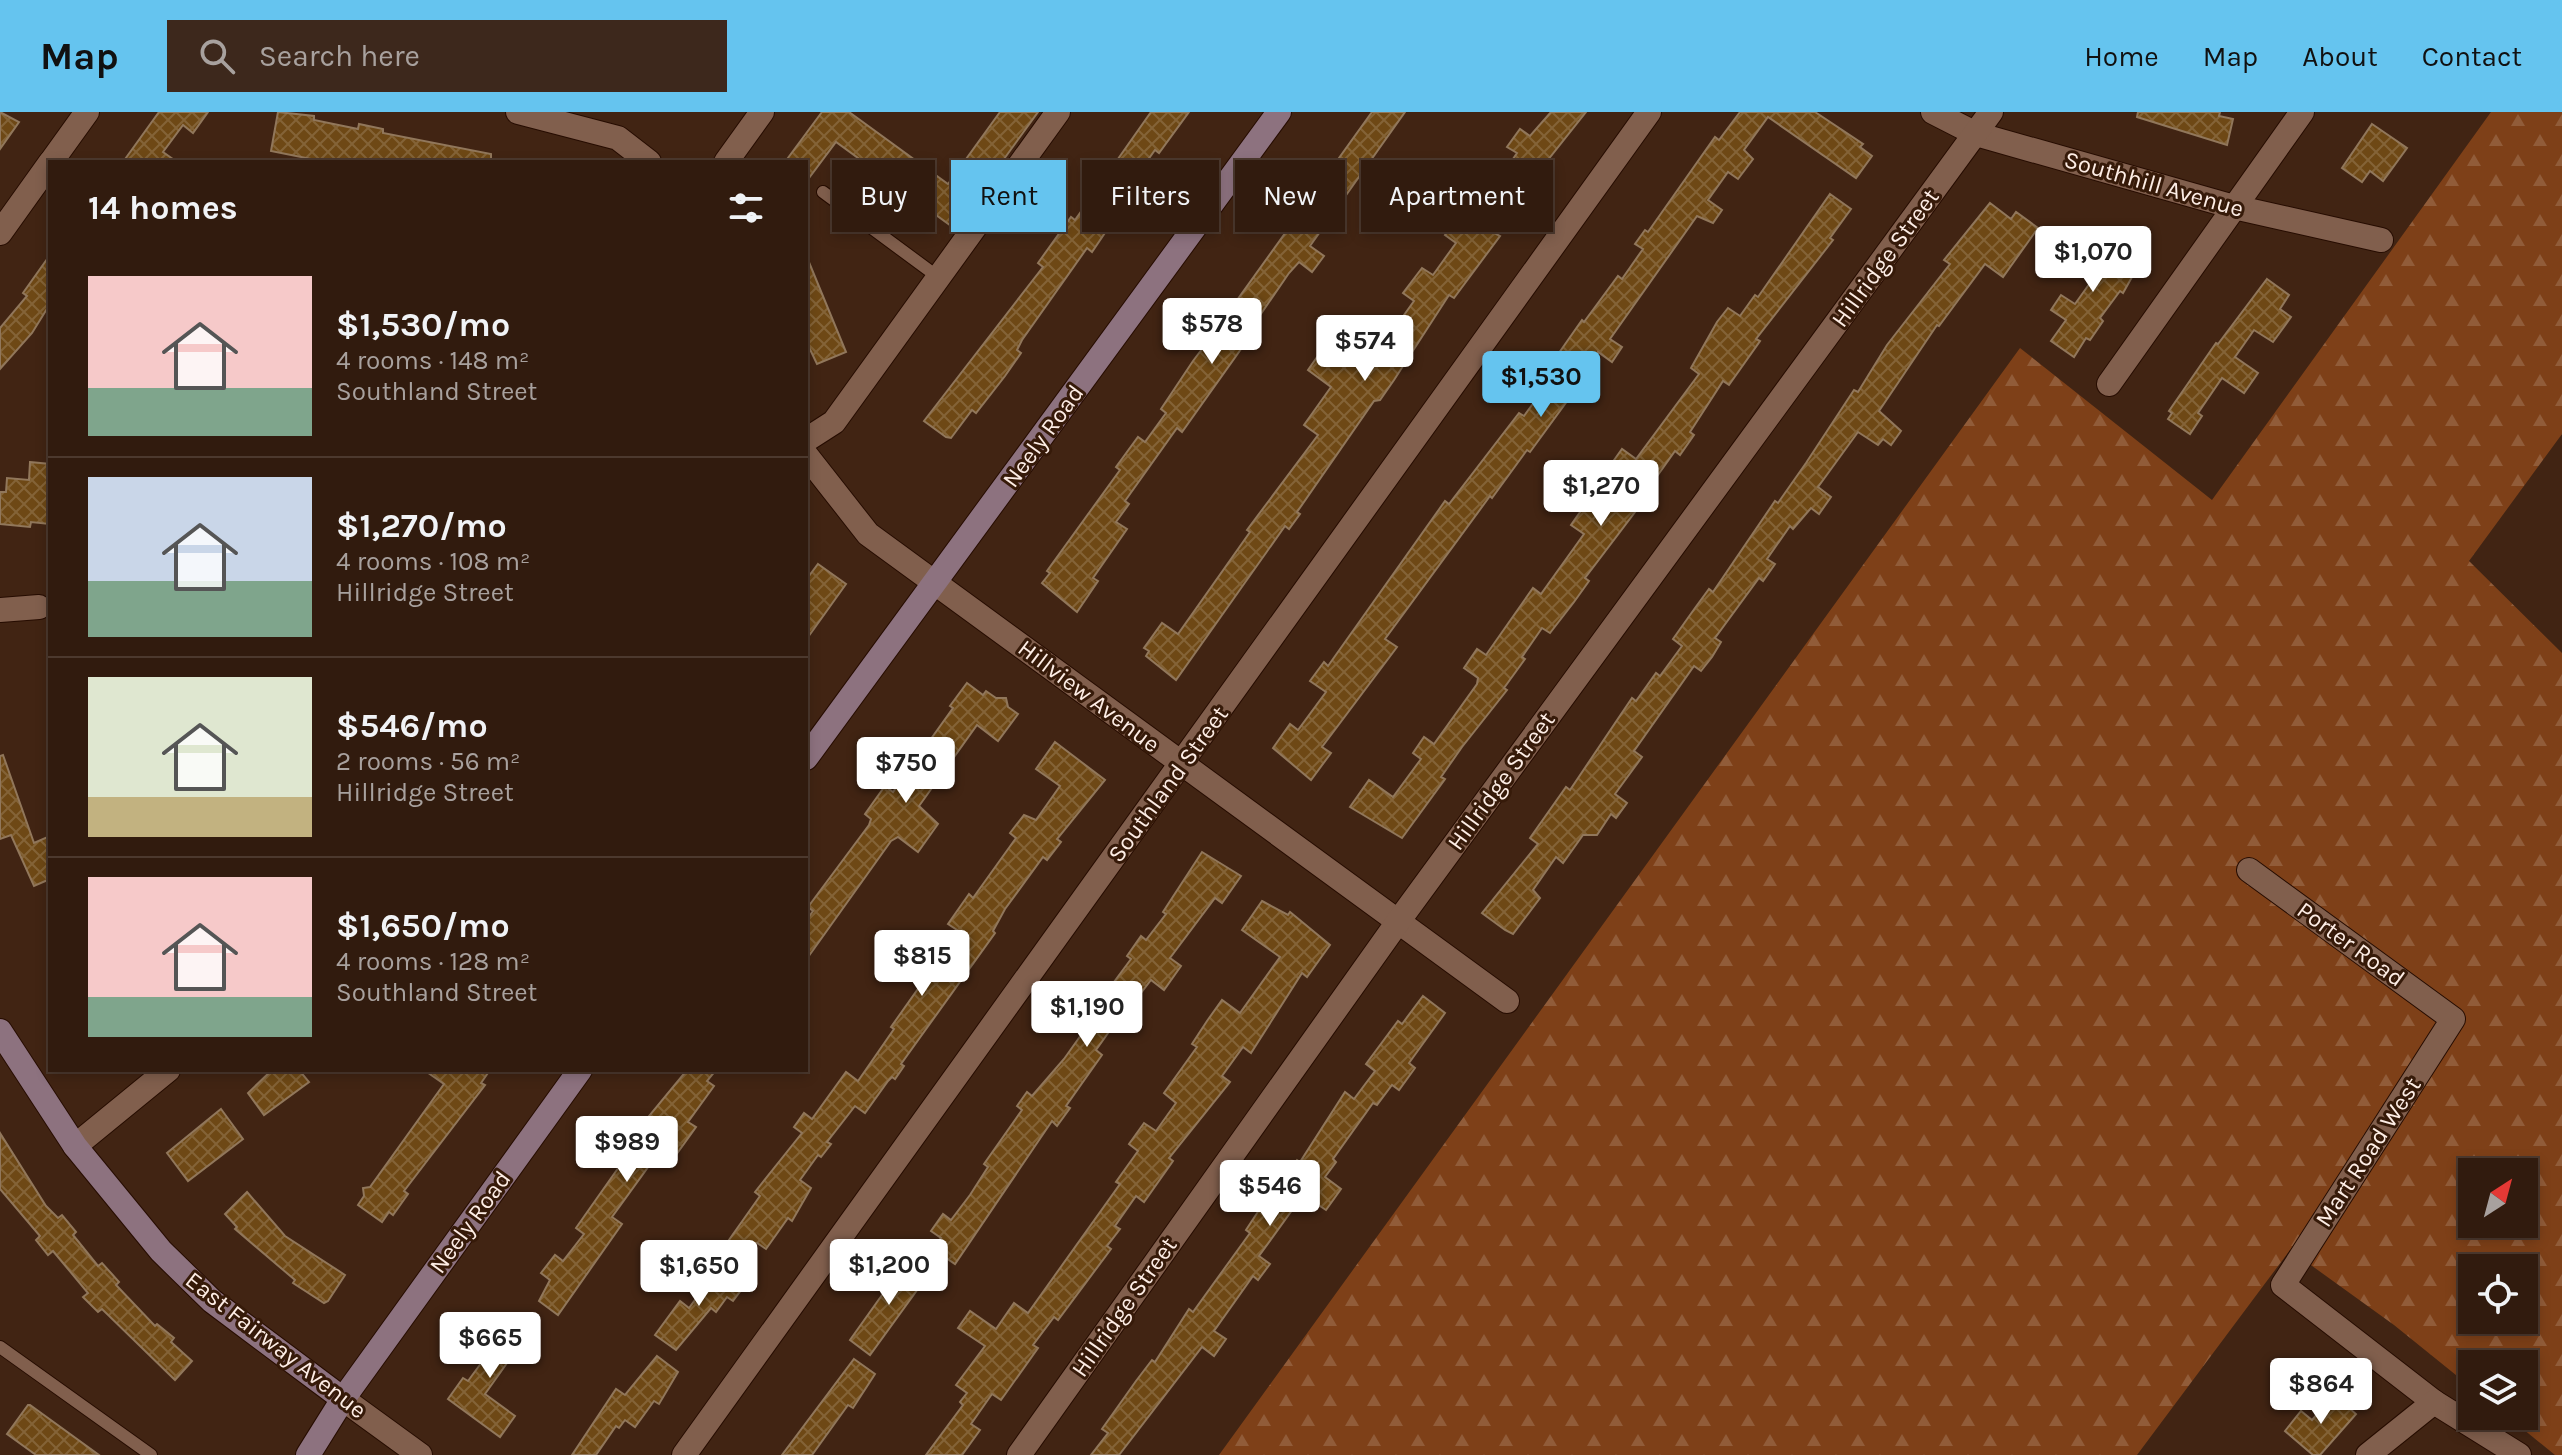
<!DOCTYPE html>
<meta charset="utf-8">
<style>
:root{--surface:#311b0e;--page:#3d281c;--text:#f1f3f6;--muted:#a8a19e;--line:#4c392e;--accent:#65c4ef}
body{margin:0;font-family:Karla,sans-serif;background:var(--page);color:var(--text);height:100vh;display:flex;flex-direction:column;font-size:30px;white-space:nowrap}
*{box-sizing:border-box;margin:0}
p{font-size:26px;color:var(--muted)}
.icon{flex:none;width:44px;height:44px;fill:none;stroke:currentColor;stroke-width:2;stroke-linecap:round;stroke-linejoin:round}
.map{position:relative;flex:1;overflow:hidden}
.sheet{position:absolute;left:48px;top:48px;width:760px;height:912px;display:flex;flex-direction:column;background:var(--surface);border-radius:0px;box-shadow:0 4px 12px #0003,0 0 0 2px var(--line)}
.sheet>*{flex:none}
.banner{position:absolute;left:832px;top:48px;width:760px;height:72px;display:flex;gap:16px}
.needle{width:52px;rotate:36deg}
.buttons{position:absolute;left:2458px;top:1046px;display:grid;gap:16px}
.buttons a{display:grid;place-items:center;width:80px;height:80px;border-radius:0px;background:var(--surface);box-shadow:0 4px 12px #0003,0 0 0 2px var(--line);font-size:40px}
.price{position:absolute;translate:-50% -68px;padding:0 18px;border-radius:8px;background:#fff;color:#222;font-size:26px;line-height:52px;filter:drop-shadow(0 2px 4px #0008)}
.price::after{content:'';position:absolute;left:50%;top:48px;width:24px;height:18px;margin-left:-12px;background:inherit;clip-path:polygon(0 0,100% 0,50% 100%)}
.price.selected{background:var(--accent);color:#111}
ul{padding:0;list-style:none}
li{display:flex;align-items:center;gap:24px;height:200px;padding:0 40px}
li+li{border-top:2px solid var(--line)}
li span{display:grid;place-items:center;flex:none;width:224px;height:160px;border-radius:0px;color:#555}
li>.icon{margin-inline-start:auto}
span .icon{width:96px;height:96px;fill:#fffc;stroke-width:1}
li b{font-size:34px}
h2{display:flex;justify-content:space-between;align-items:center;height:96px;padding:0 40px;font-size:34px}
.pill{padding:0 28px;border-radius:0px;background:var(--surface);box-shadow:0 4px 12px #0003,0 0 0 2px var(--line);font-size:28px;line-height:72px}
.pill.selected{background:var(--accent);color:#111}
header{display:flex;align-items:center;gap:48px;box-sizing:border-box;height:112px;padding:0 40px;background:var(--accent);color:#111}
header strong{font-size:38px}
nav{display:flex;gap:44px;margin-inline-start:auto;font-size:28px}
.search{width:560px;height:72px;background:var(--page);display:flex;align-items:center;gap:20px;box-sizing:border-box;padding:0 28px;border-radius:0px;color:var(--muted);font-size:30px}
.map>svg:first-child{display:block}
.forest{fill:url(#forest-firs);fill-rule:evenodd}
.building{fill:url(#building-cross-hatch);stroke:#91775b;stroke-width:2}
.lines{fill:none;stroke-linecap:round;stroke-linejoin:round}
.lane-casing{stroke:#260c00;stroke-width:14}
.street-casing{stroke:#260c00;stroke-width:26}
.secondary-casing{stroke:#260c00;stroke-width:26}
.lane{stroke:#815f4d;stroke-width:12}
.street{stroke:#815f4d;stroke-width:24}
.secondary{stroke:#8d727f;stroke-width:24}
.labels{text-anchor:middle;dominant-baseline:central;stroke-width:6;stroke-linejoin:round;paint-order:stroke}
.street-label{font-size:24px;fill:#fdede5;stroke:#361a09}
</style>
<header>
<strong>Map</strong>
<div class="search"><svg class="icon" aria-label="search" viewBox="0 0 24 24"><circle cx="10" cy="10" r="6"/><path d="M15 15l6 6"/></svg>Search here</div>
<nav><a>Home</a><a>Map</a><a>About</a><a>Contact</a></nav>
</header>
<div class="map">
<svg width="2562" height="1343" viewBox="0 0 2562 1343">
<defs>
<pattern id="forest-firs" width="22" height="20" patternUnits="userSpaceOnUse" patternTransform="scale(2)"><rect width="22" height="20" fill="#7e4018"/><path d="M5 1l3.5 6h-7zM16 11l3.5 6h-7z" fill="#915c39"/></pattern>
<pattern id="building-cross-hatch" width="8" height="8" patternUnits="userSpaceOnUse" patternTransform="scale(2)"><rect width="8" height="8" fill="#6e4815"/><path d="M0 0l8 8M0 8l8-8" fill="none" stroke="#846337"/></pattern>
</defs>
<rect width="100%" height="100%" fill="#412413"/>
<path class="forest" d="M2491,0H2562V322L2469,449L2562,541V1343H2555L2507,1304H2524V1252H2472V1276L2394,1213L2290,1138L2137,1343H1219L2020,236L2212,388ZM2472,1060H2524V1112H2472ZM2472,1156H2524V1208H2472Z"/>
<g class="building">
<path d="M0,0L19,10L0,37Z"/>
<path d="M159,0H208L193,21L183,13L163,40L177,50H123Z"/>
<path d="M278,0L314,4V8L358,17L359,12L383,17V21L491,42V50H326L271,39Z"/>
<path d="M822,0H849L948,72L1000,0H1038L954,116L836,30L806,70V50H785Z"/>
<path d="M1151,0H1189L1159,41L1155,38L1135,66L1140,69L1092,140L1087,136L1022,228L1017,238L1021,241L1005,264L976,301L972,298L951,326L946,325L924,309L1043,155L1038,151L1071,105L1075,108Z"/>
<path d="M1372,0H1405L1310,134L1324,144L1312,160L1299,150L1289,161L1243,228L1246,230L1182,320L1177,316L1125,389L1129,392L1116,410L1127,417L1093,466L1098,469L1077,500L1042,471L1050,461L1047,459L1120,358L1116,355L1138,325L1145,330L1166,301L1161,297L1193,249L1208,229L1211,231L1233,201L1230,198Z"/>
<path d="M1551,0H1586L1528,73L1535,78L1519,100L1515,96L1496,122L1500,124L1454,186L1449,183L1394,268L1380,288L1374,289L1297,400L1300,402L1289,417L1285,414L1176,568L1146,544L1149,539L1144,536L1162,511L1178,522L1250,420L1247,418L1318,323L1304,313L1331,275L1308,258L1341,211L1379,238L1414,189L1403,181L1422,156L1433,163L1456,131L1445,123L1463,98L1476,107L1514,52L1511,50L1517,41L1507,35L1520,17L1530,24Z"/>
<path d="M1740,0H1815L1863,32L1860,35L1872,44L1856,66L1768,5L1744,38L1753,47L1738,67L1728,60L1708,88L1722,98L1713,111L1697,104L1610,227L1622,235L1612,250L1598,240L1577,268L1581,270L1530,340L1527,338L1492,386L1490,384L1385,527L1397,535L1322,635L1331,641L1311,668L1273,636L1290,612L1298,618L1326,580L1310,569L1324,550L1328,554L1445,389L1449,392L1519,301L1524,304L1545,275L1538,271L1582,208L1584,210L1618,164L1622,167L1643,137L1635,132L1645,118L1648,120L1715,25L1719,28Z"/>
<path d="M2138,0H2220L2219,4L2233,7L2227,33L2137,5Z"/>
<path d="M2372,12L2407,36L2383,69L2370,59L2362,70L2342,56Z"/>
<path d="M1830,82L1851,97L1830,126L1833,128L1756,227L1760,229L1729,273L1723,269L1690,320L1694,323L1680,343L1675,339L1648,377L1651,379L1585,466L1589,469L1574,490L1550,521L1542,516L1522,545L1525,547L1504,576L1507,578L1462,635L1441,665L1445,667L1402,726L1350,695L1369,668L1393,685L1421,647L1413,641L1424,625L1434,632L1477,572L1478,566L1464,556L1477,537L1486,543L1533,476L1541,482L1584,422L1571,413L1585,393L1600,404L1622,374L1618,372L1620,369L1606,358L1612,351L1622,337L1636,347L1699,262L1691,256L1717,210L1728,196L1740,204L1755,183L1758,185Z"/>
<path d="M1990,91L2011,107L2016,100L2038,116L2003,165L1985,152L1939,214L1937,213L1879,299L1901,319L1891,333L1883,327L1878,333L1858,320L1818,375L1831,385L1819,402L1811,396L1793,417L1790,414L1767,447L1775,452L1763,469L1759,466L1715,526L1721,530L1712,545L1701,559L1694,554L1634,639L1642,645L1615,682L1627,691L1616,706L1611,702L1597,723H1583L1563,751L1556,745L1533,778L1540,786L1513,822L1505,818L1482,801L1538,732L1530,726L1566,675L1570,678L1632,586L1636,589L1656,561L1660,564L1682,534L1673,527L1695,496L1709,477L1713,480L1775,389L1778,391L1806,351L1854,278L1858,280L1887,233L1950,152L1944,148Z"/>
<path d="M2085,128L2109,144L2117,132L2141,149L2123,181L2120,179L2100,206L2103,209L2090,228L2086,226L2074,245L2051,229L2066,208L2051,198L2061,183L2075,192L2095,164L2071,147Z"/>
<path d="M50,143V192L32,221L0,257V216L27,184L23,181Z"/>
<path d="M806,143L846,240L817,252L806,229Z"/>
<path d="M2267,167L2289,183L2280,197L2291,205L2273,230L2254,218L2235,245L2258,261L2244,281L2222,266L2198,301L2202,304L2190,322L2168,307L2172,301L2169,299L2216,231L2218,232Z"/>
<path d="M30,350L50,352L49,412L31,410L30,415L0,412V380H6L7,366L29,368Z"/>
<path d="M818,452L846,472L806,528V468Z"/>
<path d="M967,571L983,583L986,579L996,586H1006L1008,595L1018,602L998,629L977,613L919,694L938,712L918,740L898,725L891,729L806,848V809L813,799L808,795L869,713L871,707L865,702L885,674L893,680L953,596L950,594Z"/>
<path d="M1055,630L1105,668L1057,727L1061,730L1047,748L1043,745L1005,797L993,819L995,821L901,952L904,954L895,967L892,965L888,969L865,1001L855,994L827,1030L831,1032L821,1045L818,1043L800,1068L811,1076L792,1109L788,1106L766,1137L757,1131L740,1147L724,1135L760,1084L755,1080L802,1021L794,1015L804,1001L812,1007L846,960L858,969L894,917L891,915L956,823L957,818L948,812L969,782L973,786L1016,726L1010,721L1024,703L1036,708L1060,674L1036,657Z"/>
<path d="M3,643L34,731L50,724V767L34,774L11,723L0,727V644Z"/>
<path d="M1202,740L1241,764L1222,791L1215,786L1170,846L1181,854L1164,878L1151,868L1141,881L1138,879L1096,938L1102,943L1066,994L1070,996L1057,1014L1052,1009L955,1152L933,1137L941,1126L931,1119L943,1102L951,1108L970,1083L988,1055L984,1052L1022,998L1017,994L1027,980L1032,984L1064,947L1086,916L1079,912L1107,872L1111,874L1131,847L1127,844L1141,824L1146,828L1166,802L1163,800Z"/>
<path d="M1262,789L1288,803L1290,800L1330,833L1307,865L1302,861L1251,941L1243,935L1222,964L1230,970L1169,1046L1173,1049L1144,1090L1136,1084L1115,1114L1120,1117L1107,1134L1111,1137L1058,1208L1054,1205L1033,1233L1038,1236L1001,1288L992,1282L971,1312L980,1318L962,1343H926L963,1293L960,1290L967,1281L956,1273L985,1234L958,1216L970,1199L996,1217L1014,1191L1028,1201L1120,1072L1116,1070L1138,1039L1129,1032L1144,1011L1156,1019L1176,991L1164,981L1197,935L1192,932L1207,909L1222,888L1240,901L1280,845L1242,818Z"/>
<path d="M1423,884L1445,901L1409,951L1415,956L1399,978L1392,973L1377,993L1373,991L1333,1047L1336,1050L1325,1065L1341,1077L1326,1098L1303,1083L1259,1144L1270,1152L1258,1168L1253,1164L1214,1219L1226,1227L1214,1244L1202,1235L1119,1343H1091L1108,1321L1102,1317L1136,1269L1152,1248L1155,1250L1189,1197L1193,1200L1250,1121L1246,1118L1265,1089L1297,1048L1300,1050L1345,980L1354,987L1375,959L1366,952L1398,909L1402,912Z"/>
<path d="M272,958H299L309,970L264,1003L248,981Z"/>
<path d="M424,958H490L481,971L485,973L404,1079L408,1082L393,1103L389,1100L382,1110L358,1093L364,1084L363,1076L370,1075L444,972Z"/>
<path d="M687,958H716L707,969L714,974L688,1010L696,1015L673,1047L662,1039L654,1047L612,1105L622,1112L558,1203L539,1189L550,1168L541,1161L555,1143L563,1149L584,1122L576,1116L640,1025L635,1021Z"/>
<path d="M221,997L243,1027L188,1069L167,1041Z"/>
<path d="M0,1021L46,1094L58,1106L62,1103L76,1120L73,1123L98,1154L102,1151L119,1170L116,1173L155,1214L157,1212L174,1226L171,1230L192,1249L175,1268L102,1197L98,1200L83,1185L88,1181L53,1139L48,1143L36,1128L40,1124L0,1077Z"/>
<path d="M247,1080L285,1124L345,1163L328,1189L324,1191L293,1171L295,1168L235,1117L237,1115L225,1102Z"/>
<path d="M907,1148L928,1163L870,1243L850,1228Z"/>
<path d="M719,1155L745,1173L733,1189L727,1185L716,1200L711,1196L676,1238L655,1223L680,1189L689,1196Z"/>
<path d="M505,1207L527,1223L485,1282L515,1304L500,1325L448,1287L463,1266L468,1269L490,1239L485,1230Z"/>
<path d="M657,1244L678,1260L659,1292L654,1289L635,1315L625,1308L619,1316L616,1314L596,1343H572L616,1277L625,1283Z"/>
<path d="M854,1247L875,1262L853,1296L848,1293L812,1343H782Z"/>
<path d="M2334,1283L2356,1302L2320,1343H2313L2285,1319L2301,1299L2312,1308Z"/>
<path d="M28,1293H30L99,1343H36L7,1322Z"/>
</g>
<g class="lines">
<g class="lane-casing">
<g id="lane">
<path d="M823,80L938,165"/>
<path d="M0,1235L151,1343"/>
</g>
</g>
<g class="street-casing">
<g id="street">
<path d="M518,0L618,26L649,50"/>
<path d="M1933,0L1976,22L2234,95L2381,128"/>
<path d="M51,50L87,0"/>
<path d="M726,50L762,0"/>
<path d="M0,121L50,51"/>
<path d="M2109,272L2302,0"/>
<path d="M806,328L834,310L1058,0"/>
<path d="M806,343L868,422L1507,889"/>
<path d="M0,498L39,495"/>
<path d="M2249,758L2453,907L2283,1173L2434,1290L2519,1343"/>
<path d="M75,1034L168,958"/>
<path d="M343,1287L420,1343"/>
<path d="M684,1343L1649,0"/>
<path d="M1019,1343L1400,807L1991,0"/>
<path d="M2368,1343L2434,1290"/>
</g>
</g>
<g class="secondary-casing">
<g id="secondary">
<path d="M806,646L1279,0"/>
<path d="M0,919L75,1034L161,1139L212,1189L343,1287"/>
<path d="M308,1343L343,1287L580,958"/>
</g>
</g>
<use href="#lane" class="lane"/>
<use href="#street" class="street"/>
<use href="#secondary" class="secondary"/>
</g>
<g class="labels">
<g class="street-label">
<text transform="translate(2154 72) rotate(16)">Southhill Avenue</text>
<text transform="translate(1885 146) rotate(-54)">Hillridge Street</text>
<text transform="translate(1043 324) rotate(-54)">Neely Road</text>
<text transform="translate(1089 584) rotate(37)">Hillview Avenue</text>
<text transform="translate(1501 669) rotate(-54)">Hillridge Street</text>
<text transform="translate(1168 672) rotate(-54)">Southland Street</text>
<text transform="translate(2351 832) rotate(36)">Porter Road</text>
<text transform="translate(2368 1040) rotate(-57)">Mart Road West</text>
<text transform="translate(470 1110) rotate(-54)">Neely Road</text>
<text transform="translate(1124 1195) rotate(-55)">Hillridge Street</text>
<text transform="translate(276 1233) rotate(38)">East Fairway Avenue</text>
</g>
</g>
</svg>
<div class="buttons">
<a><svg class="needle" viewBox="-14 -14 28 28"><path d="M0-13l5 13h-10z" fill="#e53935"/><path d="M0 13l5-13h-10z" fill="#a8a19e"/></svg></a>
<a><svg class="icon" aria-label="locate" viewBox="0 0 24 24"><circle cx="12" cy="12" r="6"/><path d="M12 2v4M12 18v4M2 12h4M18 12h4"/></svg></a>
<a><svg class="icon" aria-label="layers" viewBox="0 0 24 24"><path d="M12 4l9 5-9 5-9-5zM3 14l9 5 9-5"/></svg></a>
</div>
<b class="price" style="left:2093px;top:182px">$1,070</b>
<b class="price" style="left:1212px;top:254px">$578</b>
<b class="price" style="left:1365px;top:271px">$574</b>
<b class="price selected" style="left:1541px;top:307px">$1,530</b>
<b class="price" style="left:1601px;top:416px">$1,270</b>
<b class="price" style="left:906px;top:693px">$750</b>
<b class="price" style="left:922px;top:886px">$815</b>
<b class="price" style="left:1087px;top:937px">$1,190</b>
<b class="price" style="left:627px;top:1072px">$989</b>
<b class="price" style="left:1270px;top:1116px">$546</b>
<b class="price" style="left:889px;top:1195px">$1,200</b>
<b class="price" style="left:699px;top:1196px">$1,650</b>
<b class="price" style="left:490px;top:1268px">$665</b>
<b class="price" style="left:2321px;top:1314px">$864</b>
<div class="banner">
<a class="pill">Buy</a>
<a class="pill selected">Rent</a>
<a class="pill">Filters</a>
<a class="pill">New</a>
<a class="pill">Apartment</a>
</div>
<section class="sheet">
<h2>14 homes<svg class="icon" aria-label="filters" viewBox="0 0 24 24"><path d="M4 7h16M4 17h16"/><circle cx="9" cy="7" r="2"/><circle cx="15" cy="17" r="2"/></svg></h2>
<ul>
<li><span style="background:linear-gradient(#f6c9c9 70%,#7fa58c 0)"><svg class="icon" aria-label="home" viewBox="0 0 24 24"><path d="M3 11l9-7 9 7M6 9v11h12V9"/></svg></span><div><b>$1,530/mo</b><p>4 rooms · 148 m²</p><p>Southland Street</p></div></li>
<li><span style="background:linear-gradient(#c9d6e8 65%,#7fa58c 0)"><svg class="icon" aria-label="home" viewBox="0 0 24 24"><path d="M3 11l9-7 9 7M6 9v11h12V9"/></svg></span><div><b>$1,270/mo</b><p>4 rooms · 108 m²</p><p>Hillridge Street</p></div></li>
<li><span style="background:linear-gradient(#dfe7d0 75%,#c2b280 0)"><svg class="icon" aria-label="home" viewBox="0 0 24 24"><path d="M3 11l9-7 9 7M6 9v11h12V9"/></svg></span><div><b>$546/mo</b><p>2 rooms · 56 m²</p><p>Hillridge Street</p></div></li>
<li><span style="background:linear-gradient(#f6c9c9 75%,#7fa58c 0)"><svg class="icon" aria-label="home" viewBox="0 0 24 24"><path d="M3 11l9-7 9 7M6 9v11h12V9"/></svg></span><div><b>$1,650/mo</b><p>4 rooms · 128 m²</p><p>Southland Street</p></div></li>
</ul>
</section>
</div>
